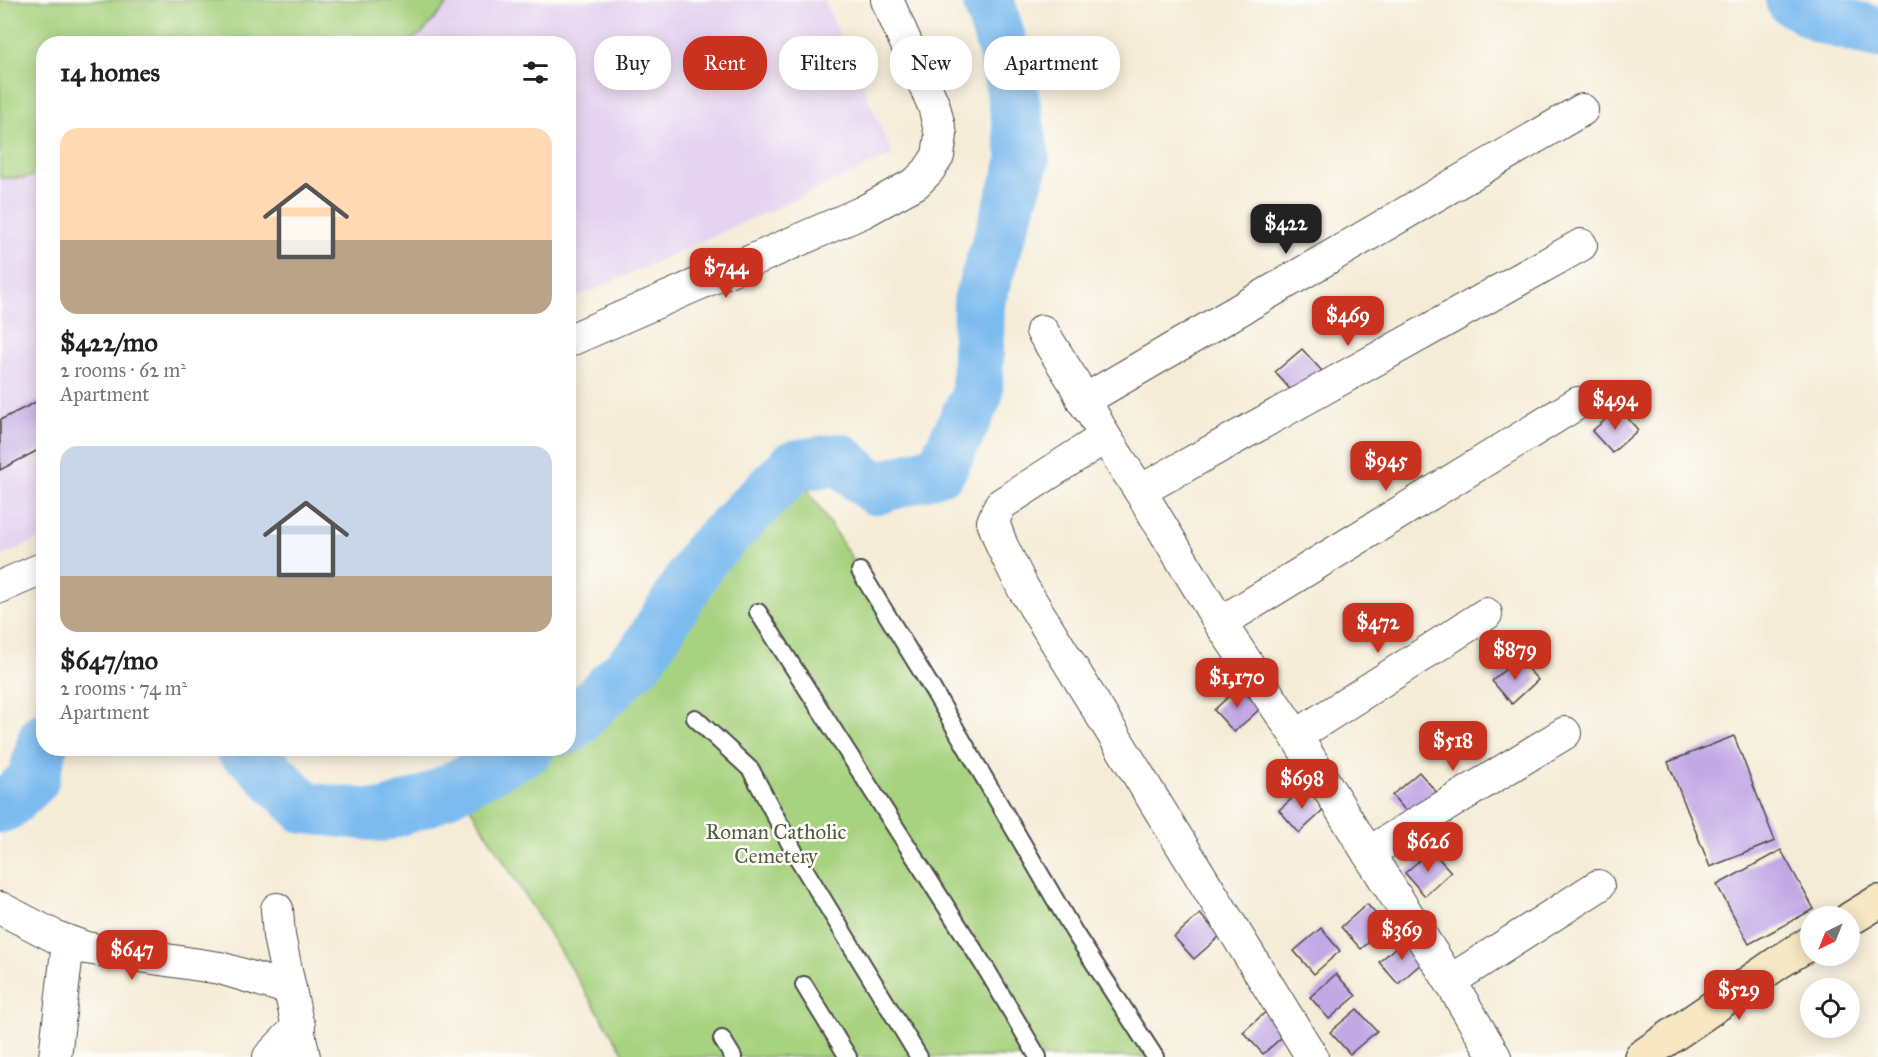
<!DOCTYPE html>
<meta charset="utf-8">
<style>
:root{--surface:#fff;--page:#f2f2f2;--text:#202124;--muted:#757577;--accent:#c8321e}
body{margin:0;font-family:"IM FELL Great Primer",serif;background:var(--page);color:var(--text);height:100vh;display:flex;flex-direction:column;font-size:22px;white-space:nowrap}
*{box-sizing:border-box;margin:0}
p{font-size:20px;color:var(--muted)}
.icon{flex:none;width:33px;height:33px;fill:none;stroke:currentColor;stroke-width:2;stroke-linecap:round;stroke-linejoin:round}
.map{position:relative;flex:1;overflow:hidden}
.sheet{position:absolute;left:36px;top:36px;width:540px;height:720px;display:flex;flex-direction:column;background:var(--surface);border-radius:24px;box-shadow:0 3px 15px #0003}
.sheet>*{flex:none}
.top-card{position:absolute;left:594px;top:36px;width:570px;height:54px;display:flex;gap:12px}
.needle{width:39px;rotate:223deg}
.tools{position:absolute;left:1800px;top:906px;display:grid;gap:12px}
.tools a{display:grid;place-items:center;width:60px;height:60px;border-radius:50%;background:var(--surface);box-shadow:0 3px 15px #0003;font-size:30px}
.price{position:absolute;translate:-50% -51px;padding:0 14px;border-radius:12px;background:var(--accent);color:#fff;font-size:20px;line-height:39px;filter:drop-shadow(0 2px 3px #0008)}
.price::after{content:'';position:absolute;left:50%;top:36px;width:18px;height:14px;margin-left:-9px;background:inherit;clip-path:polygon(0 0,100% 0,50% 100%)}
.price.on{background:#222;color:#fff}
ul{padding:0;list-style:none}
li{display:grid;align-content:center;gap:12px;height:318px;padding:0 24px}
li span{display:grid;place-items:center;height:186px;border-radius:18px;color:#555}
li>.icon{margin-inline-start:auto}
span .icon{width:108px;height:108px;fill:#fffc;stroke-width:1}
li b{font-size:26px}
h2{display:flex;justify-content:space-between;align-items:center;height:72px;padding:0 24px;font-size:26px}
.chip{padding:0 21px;border-radius:24px;background:var(--surface);box-shadow:0 3px 15px #0003;font-size:21px;line-height:54px}
.chip.on{background:var(--accent);color:#fff}
.map>svg:first-child{display:block}
.built{fill:#e5d3f1}
.green{fill:#a7d27f;stroke:#697e55;stroke-width:1.5}
.lines{fill:none;stroke-linecap:round;stroke-linejoin:round}
.river{stroke:#7bbbef;stroke-width:52}
.building{fill:#c3a8e6}
.service-casing{stroke:#494845;stroke-width:20}
.minor-casing{stroke:#494845;stroke-width:34}
.secondary-casing{stroke:#494845;stroke-width:36}
.service{stroke:#fff;stroke-width:16}
.minor{stroke:#fff;stroke-width:32}
.secondary{stroke:#f7e8c3;stroke-width:33}
.labels{text-anchor:middle;dominant-baseline:central;stroke-width:5;stroke-linejoin:round;paint-order:stroke}
.park-label{font-size:21px;fill:#505d44;stroke:#fdfcf7}
</style>
<div class="map">
<svg width="1878" height="1057" viewBox="0 0 1878 1057">
<rect width="100%" height="100%" fill="#fdfcf7"/>
<filter id="ink" filterUnits="userSpaceOnUse"><feTurbulence type="fractalNoise" baseFrequency=".0167" numOctaves="2"/><feDisplacementMap in="SourceGraphic" scale="12" xChannelSelector="R" yChannelSelector="G"/><feConvolveMatrix kernelMatrix="1 2 1 2 8 2 1 2 1" color-interpolation-filters="sRGB"/></filter>
<filter id="wash" filterUnits="userSpaceOnUse"><feTurbulence type="fractalNoise" baseFrequency=".008" numOctaves="4" result="noise"/><feDisplacementMap in="SourceGraphic" scale="24" xChannelSelector="R" yChannelSelector="G"/><feGaussianBlur stdDeviation="1.35" result="paint"/><feColorMatrix in="noise" values="0 0 0 0 0 0 0 0 0 0 0 0 0 0 0 0 0 1.4 0 .05"/><feComposite in="paint" operator="in"/></filter>
<g filter="url(#wash)">
<rect width="100%" height="100%" fill="#f5ecd7"/>
<path class="built" d="M0,0H824L893,155L569,301L568,44H44L43,537L0,557Z"/>
<g class="green">
<path d="M0,0H451L422,33L407,43L44,44L43,173L25,178H0Z"/>
<path d="M799,476L860,571L1155,1057H626L458,788L561,749L568,748L569,746L579,741L656,662L713,552Z"/>
</g>
<g class="lines">
<g class="river">
<path d="M1791,0L1822,18L1878,33"/>
<path d="M568,728L642,656L706,554L794,466L840,459L875,489L941,469L977,395L979,301L1024,159L1007,62L988,0"/>
<path d="M241,748L247,751L305,808L382,816L429,800L529,748"/>
<path d="M0,807L6,805L33,780L44,738"/>
</g>
</g>
<g id="blocks">
<g class="building">
<path d="M1302,349L1322,371L1295,395L1275,372Z"/>
<path d="M44,398V447L0,470V420Z"/>
<path d="M1619,408L1638,430L1612,453L1592,431Z"/>
<path d="M1518,658L1538,680L1512,704L1492,681Z"/>
<path d="M1240,686L1260,709L1234,732L1214,710Z"/>
<path d="M1734,736L1775,841L1710,867L1668,762Z"/>
<path d="M1419,772L1439,795L1412,818L1392,795Z"/>
<path d="M1305,787L1325,809L1299,833L1279,810Z"/>
<path d="M1431,850L1451,872L1425,896L1405,873Z"/>
<path d="M1781,850L1814,909L1749,944L1717,885Z"/>
<path d="M1367,904L1387,927L1361,949L1341,927Z"/>
<path d="M1200,914L1220,936L1194,959L1174,937Z"/>
<path d="M1321,928L1340,951L1314,974L1294,951Z"/>
<path d="M1405,939L1424,961L1398,984L1379,962Z"/>
<path d="M1336,974L1356,996L1329,1019L1310,997Z"/>
<path d="M1269,1009L1289,1031L1263,1054L1243,1032Z"/>
<path d="M1357,1009L1377,1031L1350,1054L1330,1032Z"/>
</g>
</g>
</g>
<g filter="url(#ink)">
<use href="#blocks" fill-opacity="0" stroke="#494845" stroke-width="1.5"/>
<g class="lines">
<g class="service-casing">
<g id="service">
<path d="M860,571L933,690L1074,932L1155,1057"/>
<path d="M758,612L988,972L1038,1057"/>
<path d="M695,718L751,770L796,855L919,1057"/>
<path d="M804,985L848,1057"/>
<path d="M722,1039L733,1057"/>
</g>
</g>
<g class="minor-casing">
<g id="minor">
<path d="M1042,331L1074,382L1083,401"/>
<path d="M568,341L863,212L916,183L928,171L938,156L941,135L934,106L887,0"/>
<path d="M1105,437L1092,413L1083,401L1582,110"/>
<path d="M1140,491L1581,245"/>
<path d="M0,587L44,568"/>
<path d="M1220,623L1578,403"/>
<path d="M1296,736L1486,614"/>
<path d="M1368,853L1565,733"/>
<path d="M0,908L56,937L86,948L220,968L290,989"/>
<path d="M277,909L279,936L304,1057"/>
<path d="M1450,981L1598,886"/>
<path d="M55,1057L68,942"/>
<path d="M269,1057L299,1026"/>
<path d="M1312,1057L1023,588L1002,546L993,522L1000,505L1105,437L1140,491L1220,623L1296,736L1368,853L1450,981L1495,1057"/>
</g>
</g>
<g class="secondary-casing">
<g id="secondary">
<path d="M1850,919L1878,902"/>
<path d="M1641,1057L1779,962L1810,943"/>
</g>
</g>
<use href="#service" class="service"/>
<use href="#minor" class="minor"/>
<use href="#secondary" class="secondary"/>
</g>
</g>
<g class="labels">
<g class="park-label">
<text x="776" y="832">Roman Catholic<tspan x="776" dy="24">Cemetery</tspan></text>
</g>
</g>
</svg>
<div class="tools">
<a><svg class="needle" viewBox="-14 -14 28 28"><path d="M0-13l5 13h-10z" fill="#e53935"/><path d="M0 13l5-13h-10z" fill="#757577"/></svg></a>
<a><svg class="icon" aria-label="locate" viewBox="0 0 24 24"><circle cx="12" cy="12" r="6"/><path d="M12 2v4M12 18v4M2 12h4M18 12h4"/></svg></a>
</div>
<b class="price on" style="left:1286px;top:255px">$422</b>
<b class="price" style="left:726px;top:299px">$744</b>
<b class="price" style="left:1348px;top:347px">$469</b>
<b class="price" style="left:1615px;top:431px">$494</b>
<b class="price" style="left:1386px;top:492px">$945</b>
<b class="price" style="left:1378px;top:654px">$472</b>
<b class="price" style="left:1515px;top:681px">$879</b>
<b class="price" style="left:1237px;top:709px">$1,170</b>
<b class="price" style="left:1453px;top:772px">$518</b>
<b class="price" style="left:1302px;top:810px">$698</b>
<b class="price" style="left:1428px;top:873px">$626</b>
<b class="price" style="left:1402px;top:961px">$369</b>
<b class="price" style="left:132px;top:981px">$647</b>
<b class="price" style="left:1739px;top:1021px">$529</b>
<div class="top-card">
<a class="chip">Buy</a>
<a class="chip on">Rent</a>
<a class="chip">Filters</a>
<a class="chip">New</a>
<a class="chip">Apartment</a>
</div>
<section class="sheet">
<h2>14 homes<svg class="icon" aria-label="filters" viewBox="0 0 24 24"><path d="M4 7h16M4 17h16"/><circle cx="9" cy="7" r="2"/><circle cx="15" cy="17" r="2"/></svg></h2>
<ul>
<li><span style="background:linear-gradient(#ffd9b3 60%,#b9a48a 0)"><svg class="icon" aria-label="home" viewBox="0 0 24 24"><path d="M3 11l9-7 9 7M6 9v11h12V9"/></svg></span><div><b>$422/mo</b><p>2 rooms · 62 m²</p><p>Apartment</p></div></li>
<li><span style="background:linear-gradient(#c9d6e8 70%,#b9a48a 0)"><svg class="icon" aria-label="home" viewBox="0 0 24 24"><path d="M3 11l9-7 9 7M6 9v11h12V9"/></svg></span><div><b>$647/mo</b><p>2 rooms · 74 m²</p><p>Apartment</p></div></li>
</ul>
</section>
</div>
